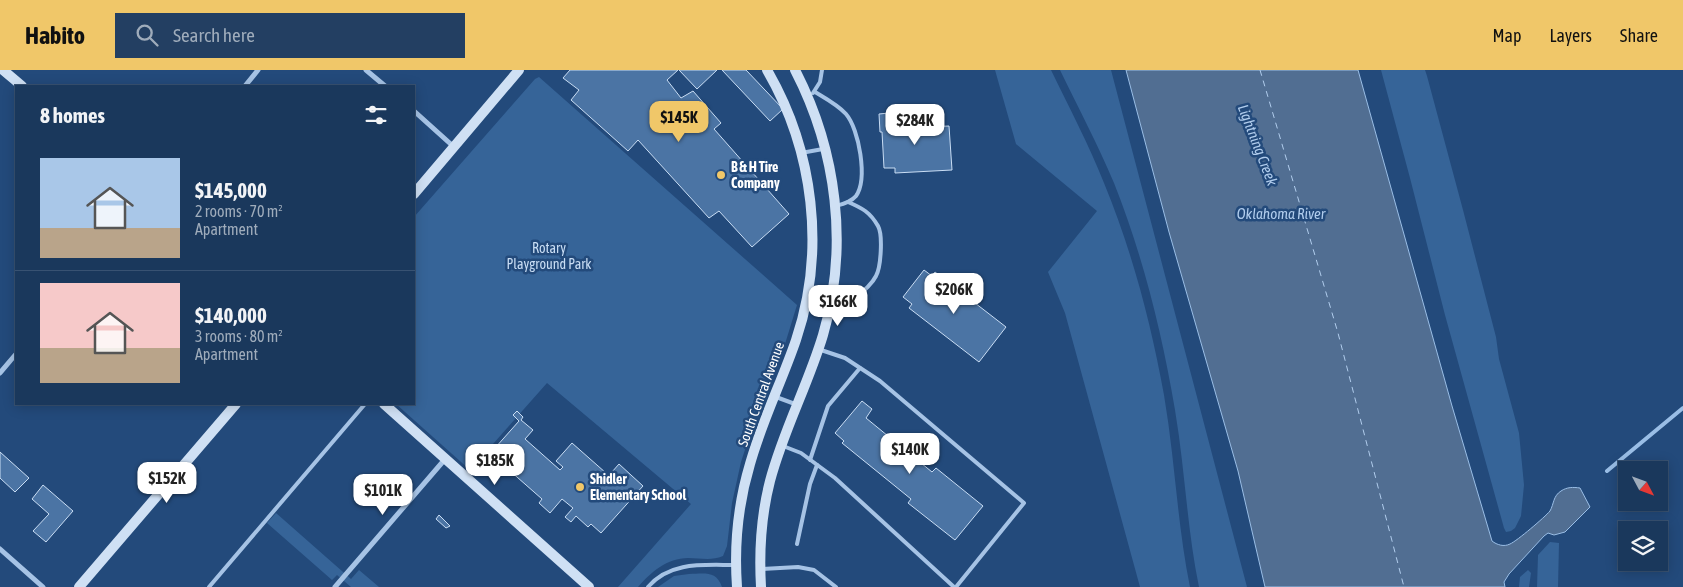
<!DOCTYPE html>
<meta charset="utf-8">
<style>
:root{--surface:#1a385c;--page:#233f62;--text:#f1f3f6;--muted:#9facbb;--line:#385272;--accent:#f0c769}
body{margin:0;font-family:"Asap Condensed",sans-serif;background:var(--page);color:var(--text);height:100vh;display:flex;flex-direction:column;font-size:19px;white-space:nowrap}
*{box-sizing:border-box;margin:0}
p{font-size:16px;color:var(--muted)}
.icon{flex:none;width:28px;height:28px;fill:none;stroke:currentColor;stroke-width:2;stroke-linecap:round;stroke-linejoin:round}
.map{position:relative;flex:1;overflow:hidden}
.side{position:absolute;left:15px;top:15px;width:400px;height:320px;display:flex;flex-direction:column;background:var(--surface);border-radius:0px;box-shadow:0 2px 12px #0003,0 0 0 1px var(--line)}
.side>*{flex:none}
.needle{width:32px;rotate:131deg}
.fabs{position:absolute;left:1618px;top:391px;display:grid;gap:10px}
.fabs a{display:grid;place-items:center;width:50px;height:50px;border-radius:0px;background:var(--surface);box-shadow:0 2px 12px #0003,0 0 0 1px var(--line);font-size:25px}
.price{position:absolute;translate:-50% -42px;padding:0 11px;border-radius:10px;background:#fff;color:#222;font-size:16px;line-height:32px;filter:drop-shadow(0 1px 2px #0008)}
.price::after{content:'';position:absolute;left:50%;top:30px;width:15px;height:11px;margin-left:-8px;background:inherit;clip-path:polygon(0 0,100% 0,50% 100%)}
.price.current{background:var(--accent);color:#111}
ul{padding:0;list-style:none}
li{display:flex;align-items:center;gap:15px;height:125px;padding:0 25px}
li+li{border-top:1px solid var(--line)}
li span{display:grid;place-items:center;flex:none;width:140px;height:100px;border-radius:0px;color:#555}
li>.icon{margin-inline-start:auto}
span .icon{width:60px;height:60px;fill:#fffc;stroke-width:1}
li b{font-size:21px}
h2{display:flex;justify-content:space-between;align-items:center;height:60px;padding:0 25px;font-size:21px}
header{display:flex;align-items:center;gap:30px;box-sizing:border-box;height:70px;padding:0 25px;background:var(--accent);color:#111}
header strong{font-size:24px}
nav{display:flex;gap:28px;margin-inline-start:auto;font-size:18px}
.search{width:350px;height:45px;background:var(--page);display:flex;align-items:center;gap:12px;box-sizing:border-box;padding:0 18px;border-radius:0px;color:var(--muted);font-size:19px}
.map>svg:first-child{display:block}
.green{fill:#366498}
.water{fill:#516e92;stroke:#9abee6}
.lines{fill:none;stroke-linecap:round;stroke-linejoin:round}
.stream{stroke:#9abee6;stroke-width:4}
.ferry{stroke:#b1cded;stroke-width:1;stroke-dasharray:6 5;stroke-linecap:butt}
.building{fill:#4b74a4;stroke:#c9ddf4}
.lane{stroke:#a6c3e5;stroke-width:4}
.street{stroke:#a6c3e5;stroke-width:5}
.secondary{stroke:#cfe0f4;stroke-width:10}
.poi-dot{fill:#f0c769;stroke:#234a7b;stroke-width:2}
.labels{text-anchor:middle;dominant-baseline:central;stroke-width:5;stroke-linejoin:round;paint-order:stroke}
.poi-label{font-size:14px;font-weight:bold;fill:#fff;stroke:#234a7b;text-anchor:start}
.park-label{font-size:14px;fill:#c9ddf4;stroke:#234a7b}
.street-label{font-size:14px;fill:#fff;stroke:#234a7b}
.water-label{font-size:15px;font-style:italic;fill:#b1cded;stroke:#234a7b}
</style>
<header>
<strong>Habito</strong>
<div class="search"><svg class="icon" aria-label="search" viewBox="0 0 24 24"><circle cx="10" cy="10" r="6"/><path d="M15 15l6 6"/></svg>Search here</div>
<nav><a>Map</a><a>Layers</a><a>Share</a></nav>
</header>
<div class="map">
<svg width="1683" height="517" viewBox="0 0 1683 517">
<rect width="100%" height="100%" fill="#234a7b"/>
<g class="green">
<path d="M995,0H1051C1069,37 1089,75 1104,113C1132,181 1151,253 1164,325C1175,389 1177,453 1190,517H1140L1065,243L1048,202L1097,141L1016,74Z"/>
<path d="M1060,0H1111L1247,517H1199C1187,459 1185,399 1175,340C1162,263 1143,186 1114,113C1098,75 1078,37 1060,0Z"/>
<path d="M1381,0H1425L1427,6L1463,140L1496,267L1499,289L1519,363L1524,415L1521,446L1515,458L1511,461L1506,462L1504,458L1445,245L1410,108Z"/>
<path d="M539,7L797,235L781,287L754,352L741,392L732,433L727,476L723,486C711,491 701,488 688,488C667,488 651,502 638,517H618L691,434L547,313L470,400L396,334H414V147L535,9Z"/>
<path d="M276,443L351,509L359,500L379,517H351L337,505L332,510L267,453Z"/>
<path d="M1550,472L1559,473L1558,517H1537L1538,485Z"/>
<path d="M1528,500L1531,503L1529,517H1519L1520,507Z"/>
<path d="M689,504C704,504 716,500 722,517H658L674,506Z"/>
</g>
<path class="water" d="M1126,0H1358L1452,336L1492,471C1497,475 1504,477 1510,474C1517,471 1545,447 1550,441C1554,434 1553,426 1561,421C1567,417 1573,417 1580,418L1590,437L1565,462L1554,465L1548,463L1544,466L1509,504L1504,512L1505,517H1265L1238,401L1169,162Z"/>
<g class="lines">
<path class="stream" d="M1607,401L1683,338"/>
<path class="ferry" d="M1260,0L1338,263L1404,517"/>
</g>
<g class="building">
<path d="M570,0H678L667,10L681,28L693,21L721,53L714,59L789,144L752,177L719,141L709,148L638,70L628,81L571,30L579,20L563,8Z"/>
<path d="M679,0H717L697,19Z"/>
<path d="M722,0H746L783,39L770,51Z"/>
<path d="M899,42L900,58L949,56L952,100L895,103V98H884L882,62H880L879,44Z"/>
<path d="M924,200L932,206L935,202L1006,257L979,292L909,238L912,234L903,227Z"/>
<path d="M862,331L872,339L866,348L932,402L936,398L983,436L955,470L908,433L911,429L842,373L844,371L835,363Z"/>
<path d="M517,341L523,347L521,350L533,360L525,369L560,400L563,397L556,391L572,373L606,403L600,408L604,411L619,394L643,416L601,463L591,454L588,457L576,446L571,452L565,447L573,438L562,429L550,443L539,433L542,429L501,393L498,397L487,387L519,351L513,345Z"/>
<path d="M0,382L29,408L15,422L0,408Z"/>
<path d="M43,415L73,441L46,472L33,461L49,444L32,429Z"/>
<path d="M439,445L450,456L446,458L436,449Z"/>
</g>
<g class="lines">
<g class="lane">
<path d="M815,22C825,28 838,35 846,44C859,59 868,109 856,126C851,132 843,134 836,136"/>
<path d="M813,23L820,12L822,0"/>
<path d="M801,83L823,79"/>
<path d="M834,224C841,224 851,227 857,225C864,222 873,212 876,206C881,197 883,165 878,156C870,142 862,138 848,132"/>
<path d="M818,279L845,288L880,311L1024,433L956,517"/>
<path d="M776,327L795,334"/>
<path d="M783,376L801,383L835,408L954,517"/>
<path d="M810,390L828,336L860,298"/>
<path d="M797,474L810,414L817,395"/>
<path d="M762,499L798,497L814,500L836,517"/>
<path d="M209,517L365,334"/>
<path d="M648,517C670,491 704,495 734,495"/>
</g>
<g class="street">
<path d="M366,0L385,16"/>
<path d="M245,16L258,0"/>
<path d="M414,41L454,77"/>
<path d="M0,303L16,284"/>
<path d="M0,479L43,517"/>
<path d="M335,517L446,388"/>
</g>
<g class="secondary">
<path d="M3,0L22,16"/>
<path d="M414,124L519,0"/>
<path d="M384,334L589,517"/>
<path d="M79,517L236,334"/>
<path d="M737,517C734,475 738,434 750,394C762,351 782,311 796,270C826,181 814,81 767,0"/>
<path d="M761,517C759,482 761,446 770,411C783,361 808,315 823,265C849,177 837,81 795,0"/>
</g>
</g>
<g class="poi-dot">
<circle cx="721" cy="105" r="5"/>
<circle cx="580" cy="417" r="5"/>
</g>
<g class="labels">
<g class="poi-label">
<text x="731" y="97">B &amp; H Tire<tspan x="731" dy="16">Company</tspan></text>
<text x="590" y="409">Shidler<tspan x="590" dy="16">Elementary School</tspan></text>
</g>
<g class="park-label">
<text x="549" y="178">Rotary<tspan x="549" dy="16">Playground Park</tspan></text>
</g>
<g class="street-label">
<text transform="translate(761 324) rotate(-70)">South Central Avenue</text>
</g>
<g class="water-label">
<text transform="translate(1258 75) rotate(69)">Lightning Creek</text>
<text x="1281" y="143">Oklahoma River</text>
</g>
</g>
</svg>
<div class="fabs">
<a><svg class="needle" viewBox="-14 -14 28 28"><path d="M0-13l5 13h-10z" fill="#e53935"/><path d="M0 13l5-13h-10z" fill="#9facbb"/></svg></a>
<a><svg class="icon" aria-label="layers" viewBox="0 0 24 24"><path d="M12 4l9 5-9 5-9-5zM3 14l9 5 9-5"/></svg></a>
</div>
<b class="price current" style="left:679px;top:73px">$145K</b>
<b class="price" style="left:915px;top:76px">$284K</b>
<b class="price" style="left:954px;top:245px">$206K</b>
<b class="price" style="left:838px;top:257px">$166K</b>
<b class="price" style="left:910px;top:405px">$140K</b>
<b class="price" style="left:495px;top:416px">$185K</b>
<b class="price" style="left:167px;top:434px">$152K</b>
<b class="price" style="left:383px;top:446px">$101K</b>
<section class="side">
<h2>8 homes<svg class="icon" aria-label="filters" viewBox="0 0 24 24"><path d="M4 7h16M4 17h16"/><circle cx="9" cy="7" r="2"/><circle cx="15" cy="17" r="2"/></svg></h2>
<ul>
<li><span style="background:linear-gradient(#a9c7e8 70%,#b9a48a 0)"><svg class="icon" aria-label="home" viewBox="0 0 24 24"><path d="M3 11l9-7 9 7M6 9v11h12V9"/></svg></span><div><b>$145,000</b><p>2 rooms · 70 m²</p><p>Apartment</p></div></li>
<li><span style="background:linear-gradient(#f6c9c9 65%,#b9a48a 0)"><svg class="icon" aria-label="home" viewBox="0 0 24 24"><path d="M3 11l9-7 9 7M6 9v11h12V9"/></svg></span><div><b>$140,000</b><p>3 rooms · 80 m²</p><p>Apartment</p></div></li>
</ul>
</section>
</div>
